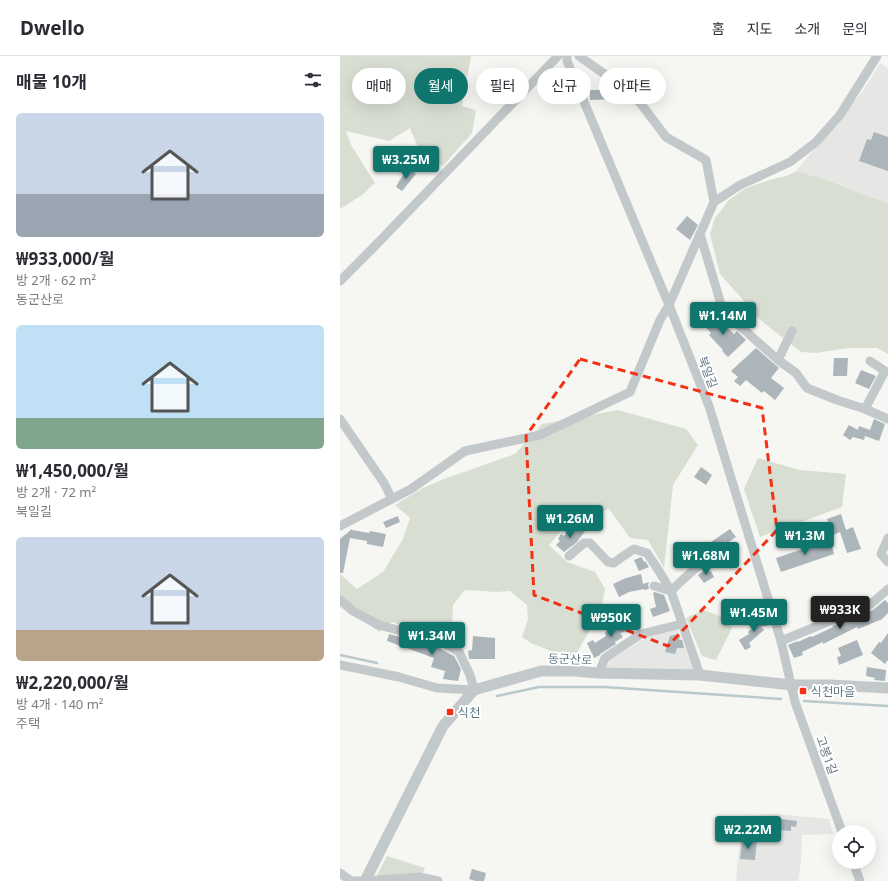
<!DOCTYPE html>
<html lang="ko">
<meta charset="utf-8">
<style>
:root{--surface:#fff;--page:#f2f2f3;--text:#2b2b33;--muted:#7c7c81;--line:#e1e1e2;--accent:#0f766e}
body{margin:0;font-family:"Noto Sans","Noto Sans KR",sans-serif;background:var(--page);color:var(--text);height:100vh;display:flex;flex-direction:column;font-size:15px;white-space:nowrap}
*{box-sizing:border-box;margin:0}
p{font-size:13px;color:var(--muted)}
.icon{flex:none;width:22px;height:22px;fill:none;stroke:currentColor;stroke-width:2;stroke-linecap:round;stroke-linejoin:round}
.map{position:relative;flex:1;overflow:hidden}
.panel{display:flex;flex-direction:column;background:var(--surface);width:340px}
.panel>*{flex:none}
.guide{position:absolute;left:12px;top:12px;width:380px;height:36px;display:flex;gap:8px}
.buttons{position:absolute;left:492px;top:769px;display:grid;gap:8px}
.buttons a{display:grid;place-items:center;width:44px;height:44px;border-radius:50%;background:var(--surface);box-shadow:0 4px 16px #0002;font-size:20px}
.price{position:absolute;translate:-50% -34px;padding:0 9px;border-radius:4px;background:var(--accent);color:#fff;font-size:13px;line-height:26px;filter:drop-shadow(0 1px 2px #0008)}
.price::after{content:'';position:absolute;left:50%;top:24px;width:12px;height:9px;margin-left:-6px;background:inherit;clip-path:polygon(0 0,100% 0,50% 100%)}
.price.selected{background:#222;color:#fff}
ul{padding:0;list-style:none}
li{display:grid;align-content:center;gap:8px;height:212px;padding:0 16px}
li span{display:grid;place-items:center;height:124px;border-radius:6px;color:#555}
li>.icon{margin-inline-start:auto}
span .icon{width:72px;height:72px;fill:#fffc;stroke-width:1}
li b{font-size:17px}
h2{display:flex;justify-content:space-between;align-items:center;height:48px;padding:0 16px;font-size:17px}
.pill{padding:0 14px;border-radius:18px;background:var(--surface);box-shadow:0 4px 16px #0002;font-size:14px;line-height:36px}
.pill.selected{background:var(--accent);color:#fff}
header{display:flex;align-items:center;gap:24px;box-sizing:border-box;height:56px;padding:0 20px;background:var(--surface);border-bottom:1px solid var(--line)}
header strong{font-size:19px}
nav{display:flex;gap:22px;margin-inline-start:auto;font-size:14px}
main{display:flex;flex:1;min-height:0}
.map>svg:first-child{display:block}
.built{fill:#e6e7e5}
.green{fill:#d8ded2}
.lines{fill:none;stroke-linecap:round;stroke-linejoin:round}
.stream{stroke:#b9c9cc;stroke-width:2.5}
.building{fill:#abb5ba}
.minor{stroke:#c3c8cb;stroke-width:9}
.tertiary{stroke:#c3c8cb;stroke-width:11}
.marked{fill:none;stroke:#f43114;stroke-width:3;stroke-dasharray:8 5;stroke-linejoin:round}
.poi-dot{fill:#f43114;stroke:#fff;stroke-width:1.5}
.labels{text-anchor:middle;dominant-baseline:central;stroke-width:4;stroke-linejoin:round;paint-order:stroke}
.street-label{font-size:12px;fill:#627986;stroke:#fff}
.poi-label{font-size:12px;fill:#627986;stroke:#fff;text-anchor:start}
</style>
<header>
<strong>Dwello</strong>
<nav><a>홈</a><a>지도</a><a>소개</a><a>문의</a></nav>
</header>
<main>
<section class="panel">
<h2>매물 10개<svg class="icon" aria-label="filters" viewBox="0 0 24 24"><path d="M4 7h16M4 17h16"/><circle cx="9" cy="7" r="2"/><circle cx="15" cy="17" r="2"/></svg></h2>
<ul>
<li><span style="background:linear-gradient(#c9d6e8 65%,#9aa5b1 0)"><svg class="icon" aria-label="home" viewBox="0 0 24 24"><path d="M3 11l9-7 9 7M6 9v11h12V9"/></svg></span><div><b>₩933,000/월</b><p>방 2개 · 62 m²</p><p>동군산로</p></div></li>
<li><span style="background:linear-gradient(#bfe0f5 75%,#7fa58c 0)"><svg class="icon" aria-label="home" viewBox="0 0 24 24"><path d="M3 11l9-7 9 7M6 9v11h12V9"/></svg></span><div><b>₩1,450,000/월</b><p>방 2개 · 72 m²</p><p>북일길</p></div></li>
<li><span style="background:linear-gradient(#c9d6e8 75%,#b9a48a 0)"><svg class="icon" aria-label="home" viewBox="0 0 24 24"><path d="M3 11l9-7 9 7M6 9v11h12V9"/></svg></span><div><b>₩2,220,000/월</b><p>방 4개 · 140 m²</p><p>주택</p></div></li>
</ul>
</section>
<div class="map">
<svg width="548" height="825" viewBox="0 0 548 825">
<rect width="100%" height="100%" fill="#f6f6f2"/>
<g class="built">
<path d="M540,7L548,12V147L527,140L487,124L456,115L523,35Z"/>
<path d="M338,573L354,615L266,612L270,604L307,581Z"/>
<path d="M437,758L489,763L493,778L462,779L461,806L458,825H396L402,760Z"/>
</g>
<g class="green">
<path d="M0,0H131L122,50L136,54L132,77L103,110L87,99L82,101L70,72L49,85L6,75L11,89L35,127L22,139L0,153Z"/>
<path d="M456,115L487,124L527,140L548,147V298L537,292H508L476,297L461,296L424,267L413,257L404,245L380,218L370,178L375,162L389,144L406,132L433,123L447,120Z"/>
<path d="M278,354L346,373L358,389L333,429L324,512L308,484L290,482L269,453L256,457L239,454L209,489L227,506L255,516L265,533L260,558L244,584L233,604L191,587L182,581L188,563L187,549L170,535L157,536L125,534L113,549L112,570L113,588L52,566L39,576L0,547V518L17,533L43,516L63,483L70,462L55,449L83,432L104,423L175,398L202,368Z"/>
<path d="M418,402L460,414L506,418L502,451L420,481L404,433Z"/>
<path d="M363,554L380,560L392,572L376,604L362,600L346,562Z"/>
<path d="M47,800L85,812L79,825H34Z"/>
</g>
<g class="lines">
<g class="stream">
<path d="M0,599L37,607"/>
<path d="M157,640L199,631H264L441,643"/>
<path d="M464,645L548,650"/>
</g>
</g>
<g class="building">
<path d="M250,34H276L281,38V43L250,44Z"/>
<path d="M534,76L548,81V115L519,105L527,83L531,84Z"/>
<path d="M69,112L76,118L62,135L56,131L59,125Z"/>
<path d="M347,160L358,169L350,184L336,173Z"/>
<path d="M369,258L379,269L382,266L394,278L397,275L406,284L388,301L382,295L383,294L369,279L371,277L361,266Z"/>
<path d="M416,292L439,312L431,322L444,332L435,344L424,335L422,337L406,324L400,330L394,325L398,321L391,315Z"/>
<path d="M494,302H508L507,320H493Z"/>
<path d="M521,314L536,320L529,333L515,327Z"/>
<path d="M534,363L545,368L539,385L525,380L524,384L513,381L510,384L503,379L509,369L518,374L519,370L530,374Z"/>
<path d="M361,411L372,419L366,429L354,421Z"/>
<path d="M501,458L506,474L513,471L521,493L507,497L500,476L493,479L487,463Z"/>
<path d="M58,460L60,466L46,472L43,466Z"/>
<path d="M232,470L245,475L237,486L224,496L216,489L220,485L218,483L221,478L224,480Z"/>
<path d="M12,473V474L29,477L30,475L46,478L43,491L27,488V485L10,482L3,517H0V483Z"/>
<path d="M390,473L396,481L387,487L385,485L373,495L368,488Z"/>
<path d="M490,484L494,498L441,516L436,502Z"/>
<path d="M301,501L302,502L304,506L305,505L309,511L299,515L294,504Z"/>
<path d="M367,512L370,516L371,515L374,521L364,527L358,519Z"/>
<path d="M301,518L303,528L309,526L308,529L309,533L304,534V533L289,536L279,541L273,528L286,522Z"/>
<path d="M315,536L324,539L330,555L313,561L310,553L316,551L313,537Z"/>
<path d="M545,544L548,547V557L541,564H540L518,573L517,571L483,588V586L462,596L463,599L454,602L448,589L458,585V586L471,580L472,581L493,571L492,570L533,554Z"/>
<path d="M498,545L499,555L496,556L478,557L477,547Z"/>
<path d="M427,561L430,569L421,571L424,574L409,587L411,591L405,594L399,584L409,578L408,576L424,562Z"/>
<path d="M294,563L297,572L280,577L283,581L275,586L276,588L260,598V599L254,602L247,587L253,584L255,587L266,580L265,577L283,565L284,566Z"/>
<path d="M548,577V604L545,608L531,597L539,586L541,587Z"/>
<path d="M49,578L100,592H101V593L114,600L121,613L118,625L103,623L105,615L91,611L94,602L47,585Z"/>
<path d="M339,578L340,580L339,584H342L344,592H337L335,598L325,596L330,580Z"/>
<path d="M133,580L155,582V603H129L128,595L132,594Z"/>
<path d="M517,584L523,599L499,609L497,601L501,600L498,592Z"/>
<path d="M527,611L546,614L545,625L534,624L535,622L526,620Z"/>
<path d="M426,761L457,765L456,771L451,770V775L439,774V773L425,771Z"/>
<path d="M402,783L417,784L415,804L400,803Z"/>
<path d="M132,813L146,817L144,825H136L129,823Z"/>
</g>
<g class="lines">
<g class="minor">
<path d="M227,0V5L329,249L369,350L441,585L455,646L502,776"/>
<path d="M239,0L280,29L301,48L326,81L366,104L374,146"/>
<path d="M360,178L383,255L438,304L456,317L467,332L497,344L525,353L545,315L530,305"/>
<path d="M0,225L33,192L218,0"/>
<path d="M438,304L452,275"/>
<path d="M525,353L548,363"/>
<path d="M0,363L44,427L52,443"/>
<path d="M0,470L71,433L125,395L200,379L290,336L320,264L329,249L374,146L400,129L450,106L476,86L500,59L537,0"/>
<path d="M548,482L541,498L548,506"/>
<path d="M229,500L244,487H250L268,506L274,507L282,501L294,493L307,497L319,515L331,535C347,519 360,507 382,497"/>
<path d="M314,530L331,535L360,619"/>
<path d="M0,544L13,555L39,569L102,586L119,596L130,619L134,634L97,632L59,621L0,609"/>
<path d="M441,585L531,548L548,533"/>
<path d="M259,617L265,602L301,578L342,568"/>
<path d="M513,806L520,825"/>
<path d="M0,817L11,825"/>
<path d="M11,825H25L80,821L98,825"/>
</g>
<path class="tertiary" d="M25,825L103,670L134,634L201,615H233L259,617L360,619L452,629H489L548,632"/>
</g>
<path class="marked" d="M240,303L422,352L437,474L328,590L194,539L186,380Z"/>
<g class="poi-dot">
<rect x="459" y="631" width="8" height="8" rx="2"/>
<rect x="106" y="652" width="8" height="8" rx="2"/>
</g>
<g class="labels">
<g class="street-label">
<text transform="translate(368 316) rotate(69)">북일길</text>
<text transform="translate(230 603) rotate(2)">동군산로</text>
<text transform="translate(487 699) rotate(70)">고봉1길</text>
</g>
<g class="poi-label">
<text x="471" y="635">식천마을</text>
<text x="118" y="656">식천</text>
</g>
</g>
</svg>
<div class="buttons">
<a><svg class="icon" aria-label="locate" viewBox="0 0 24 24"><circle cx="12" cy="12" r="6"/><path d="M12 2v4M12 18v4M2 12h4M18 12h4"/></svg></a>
</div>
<b class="price" style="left:66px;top:124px">₩3.25M</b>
<b class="price" style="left:383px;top:280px">₩1.14M</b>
<b class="price" style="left:230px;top:483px">₩1.26M</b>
<b class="price" style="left:465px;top:500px">₩1.3M</b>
<b class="price" style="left:366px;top:520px">₩1.68M</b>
<b class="price selected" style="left:500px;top:574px">₩933K</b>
<b class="price" style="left:414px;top:577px">₩1.45M</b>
<b class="price" style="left:271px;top:582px">₩950K</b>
<b class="price" style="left:92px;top:600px">₩1.34M</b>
<b class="price" style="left:408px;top:794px">₩2.22M</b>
<div class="guide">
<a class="pill">매매</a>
<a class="pill selected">월세</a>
<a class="pill">필터</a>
<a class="pill">신규</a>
<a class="pill">아파트</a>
</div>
</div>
</main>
